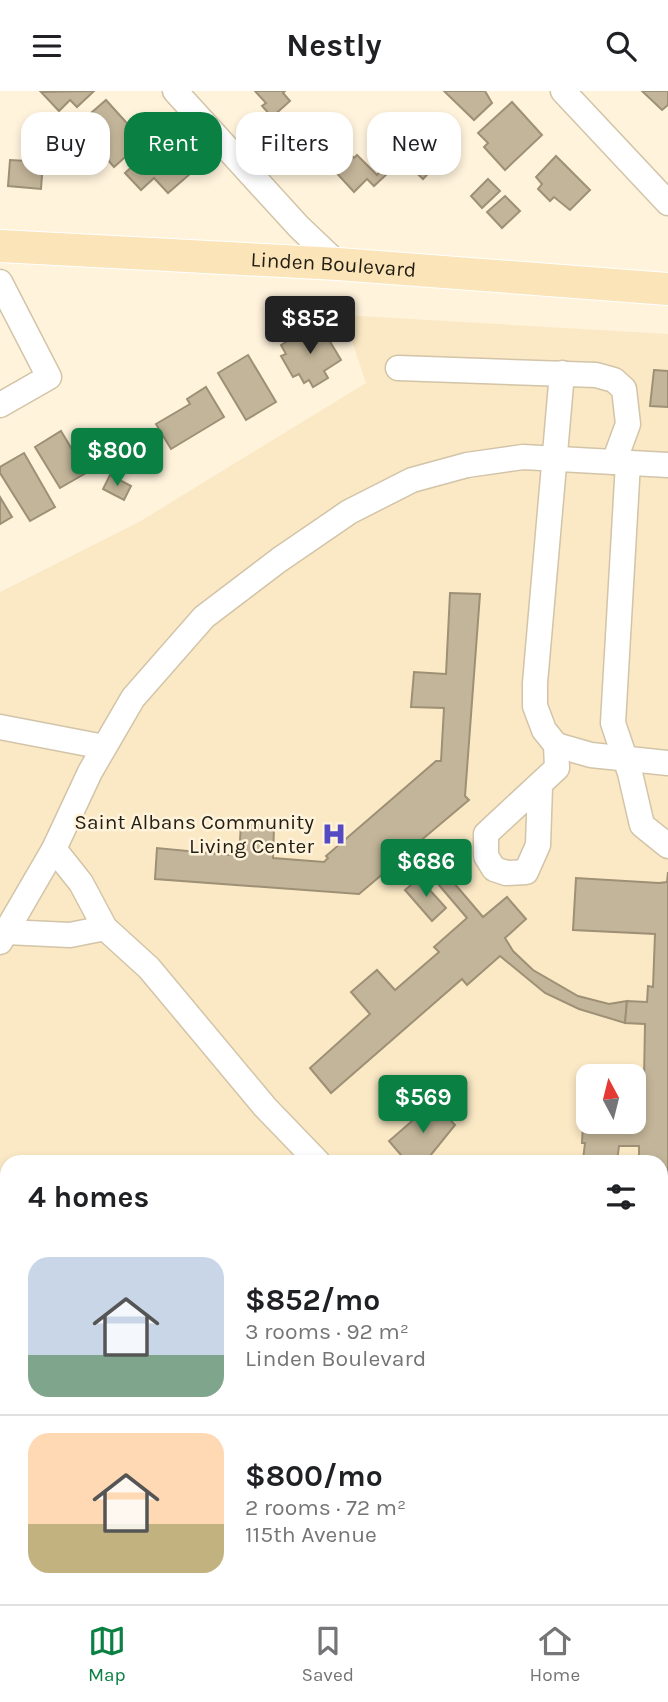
<!DOCTYPE html>
<meta charset="utf-8">
<style>
:root{--surface:#fff;--page:#f6f6f6;--text:#202124;--muted:#757577;--line:#e0e0e0;--accent:#0b8043}
body{margin:0;font-family:Karla,sans-serif;background:var(--page);color:var(--text);height:100vh;display:flex;flex-direction:column;font-size:26px;white-space:nowrap}
*{box-sizing:border-box;margin:0}
p{font-size:23px;color:var(--muted)}
.icon{flex:none;width:38px;height:38px;fill:none;stroke:currentColor;stroke-width:2;stroke-linecap:round;stroke-linejoin:round}
.map{position:relative;flex:1;overflow:hidden}
.panel{position:absolute;left:0px;top:1064px;width:668px;height:450px;display:flex;flex-direction:column;background:var(--surface);border-radius:21px 21px 0 0;box-shadow:0 4px 10px #0003}
.panel>*{flex:none}
.guide{position:absolute;left:21px;top:21px;width:626px;height:63px;display:flex;gap:14px}
.needle{width:46px;rotate:353deg}
.buttons{position:absolute;left:576px;top:973px;display:grid;gap:14px}
.buttons a{display:grid;place-items:center;width:70px;height:70px;border-radius:14px;background:var(--surface);box-shadow:0 4px 10px #0003;font-size:35px}
.price{position:absolute;translate:-50% -60px;padding:0 16px;border-radius:7px;background:var(--accent);color:#fff;font-size:23px;line-height:46px;filter:drop-shadow(0 2px 4px #0008)}
.price::after{content:'';position:absolute;left:50%;top:42px;width:21px;height:16px;margin-left:-10px;background:inherit;clip-path:polygon(0 0,100% 0,50% 100%)}
.price.on{background:#222;color:#fff}
ul{padding:0;list-style:none}
li{display:flex;align-items:center;gap:21px;height:175px;padding:0 28px}
li+li{border-top:2px solid var(--line)}
li span{display:grid;place-items:center;flex:none;width:196px;height:140px;border-radius:21px;color:#555}
li>.icon{margin-inline-start:auto}
span .icon{width:84px;height:84px;fill:#fffc;stroke-width:1}
li b{font-size:30px}
h2{display:flex;justify-content:space-between;align-items:center;height:84px;padding:0 28px;font-size:30px}
.pill{padding:0 24px;border-radius:21px;background:var(--surface);box-shadow:0 4px 10px #0003;font-size:24px;line-height:63px}
.pill.on{background:var(--accent);color:#fff}
header{display:flex;justify-content:space-between;align-items:center;height:91px;padding:0 28px;background:var(--surface);font-size:32px;font-weight:700}
.tabs{display:flex;justify-content:space-around;align-items:center;height:98px;border-top:2px solid var(--line);background:var(--surface);font-size:19px;color:var(--muted)}
.tabs a{display:grid;justify-items:center;gap:4px}
.tabs .on{color:var(--accent)}
.map>svg:first-child{display:block}
.built{fill:#fbe9c5;fill-rule:evenodd}
.building{fill:#c3b599;stroke:#9e9075;stroke-width:2}
.lines{fill:none;stroke-linecap:round;stroke-linejoin:round}
.minor-casing{stroke:#d2c4a8;stroke-width:27}
.major-casing{stroke:#fff;stroke-width:34}
.minor{stroke:#fff;stroke-width:24}
.major{stroke:#fae4b8;stroke-width:32}
.labels{text-anchor:middle;dominant-baseline:central;stroke-width:5;stroke-linejoin:round;paint-order:stroke}
.street-label{font-size:21px;fill:#231e13;stroke:#fff3dc}
.poi-label{font-size:21px;fill:#231e13;stroke:#fff3dc;text-anchor:end}
</style>
<header><svg class="icon" aria-label="menu" viewBox="0 0 24 24"><path d="M4 6h16M4 12h16M4 18h16"/></svg>Nestly<svg class="icon" aria-label="search" viewBox="0 0 24 24"><circle cx="10" cy="10" r="6"/><path d="M15 15l6 6"/></svg></header>
<div class="map">
<svg width="668" height="1513" viewBox="0 0 668 1513">
<rect width="100%" height="100%" fill="#fff3dc"/>
<path class="built" d="M343,224L668,243V1513H0V501L139,431L366,292ZM588,985H634V1031H588ZM7,1071H662V1507H7Z"/>
<g class="building">
<path d="M94,0L77,16L70,9L59,20L41,1Z"/>
<path d="M255,0H285L283,2L290,10L272,26L262,15L266,12Z"/>
<path d="M444,0H485L492,12L474,29Z"/>
<path d="M642,0H668V14L662,19Z"/>
<path d="M106,9L143,50L114,76L99,59L103,56L83,29Z"/>
<path d="M512,11L542,44L505,79L484,56L488,52L478,42Z"/>
<path d="M327,39L354,67L357,64L377,84L383,77L388,82L374,95L367,88L354,101L322,66L319,70L307,58Z"/>
<path d="M61,45L71,55L54,73L43,62Z"/>
<path d="M160,50L190,83L168,102L154,87L141,99L125,82Z"/>
<path d="M422,59L437,73L423,88L408,74Z"/>
<path d="M556,65L590,99L570,119L554,106L550,110L538,98L542,93L536,86Z"/>
<path d="M10,69L43,71L41,98L8,95Z"/>
<path d="M488,88L500,100L482,117L471,105Z"/>
<path d="M505,105L520,120L502,137L487,121Z"/>
<path d="M314,234L319,242L323,239L341,269L324,280L328,287L313,296L309,289L304,292L299,283L293,286L281,265L286,263L281,254Z"/>
<path d="M248,264L276,311L246,329L218,282Z"/>
<path d="M654,279L668,280V316L650,315Z"/>
<path d="M206,296L224,326L171,358L156,333L190,313L187,308Z"/>
<path d="M61,340L86,382L60,397L35,356Z"/>
<path d="M24,362L55,416L30,430L0,382V376Z"/>
<path d="M110,384L131,395L124,409L103,398Z"/>
<path d="M0,406L12,426L0,433Z"/>
<path d="M450,502L480,503L465,705L469,709L419,751L483,826L507,806L526,828L505,847L513,860L533,879L578,905L609,913L627,910L625,932L579,918L545,902L500,865L467,894L462,888L331,1002L310,977L370,923L351,901L377,879L395,899L439,861L434,856L467,827L410,760L359,803L155,788L157,757L239,765L241,733L274,735L273,767L324,771L328,767L326,765L436,670H441L444,617L411,616L414,581L446,583Z"/>
<path d="M668,781V1202L662,1194V1071H639V1055H619L617,1071L583,1069L585,1052H582L585,996H588V1031H634V988H644L645,933L625,932L627,910L647,911L648,895L653,896L655,843L573,839L576,787L659,792L667,791Z"/>
<path d="M419,787L446,817L432,830L405,799Z"/>
<path d="M434,1011L455,1034L426,1070L407,1071L389,1050Z"/>
<path d="M668,1236V1282L662,1274V1242Z"/>
</g>
<g class="lines">
<g class="minor-casing">
<g id="minor">
<path d="M175,0L299,136L338,173"/>
<path d="M563,0L668,112"/>
<path d="M0,191L49,286L0,314"/>
<path d="M398,277L596,284L614,289L624,298L628,333L614,371"/>
<path d="M628,372L613,632L630,682L642,734L668,755"/>
<path d="M0,636L104,656"/>
<path d="M556,654L591,664L668,672"/>
<path d="M540,695L538,754L526,781L506,782L494,778L486,765V743L557,677L556,654L544,639L535,615V592L562,282"/>
<path d="M54,758L81,792L105,837L149,877L265,1016L318,1071"/>
<path d="M6,841L70,844L105,837"/>
<path d="M0,851L54,758L90,681L133,607L204,526L279,469L349,421L412,389L467,374L523,366L668,374"/>
<path d="M662,1447L668,1454"/>
<path d="M561,1513L568,1507"/>
</g>
</g>
<g class="major-casing">
<g id="major">
<path id="s1" d="M0,155L338,173L668,198"/>
</g>
</g>
<use href="#minor" class="minor"/>
<use href="#major" class="major"/>
</g>
<defs>
<g id="hospital-bare" transform="scale(1.89)"><path d="M-5-5h3v3.5h4V-5h3V5h-3V1.5h-4V5h-3Z" fill="#554ac2" stroke="#fff3dc" stroke-width="2.5" paint-order="stroke"/></g>
</defs>
<g fill-rule="evenodd">
<use href="#hospital-bare" x="334" y="743"/>
</g>
<g class="labels">
<g class="street-label">
<text stroke="none"><textPath href="#s1" startOffset="334">Linden Boulevard</textPath></text>
</g>
<g class="poi-label">
<text x="314" y="731">Saint Albans Community<tspan x="314" dy="24">Living Center</tspan></text>
</g>
</g>
</svg>
<div class="buttons">
<a><svg class="needle" viewBox="-14 -14 28 28"><path d="M0-13l5 13h-10z" fill="#e53935"/><path d="M0 13l5-13h-10z" fill="#757577"/></svg></a>
</div>
<b class="price on" style="left:310px;top:265px">$852</b>
<b class="price" style="left:117px;top:397px">$800</b>
<b class="price" style="left:426px;top:808px">$686</b>
<b class="price" style="left:423px;top:1044px">$569</b>
<div class="guide">
<a class="pill">Buy</a>
<a class="pill on">Rent</a>
<a class="pill">Filters</a>
<a class="pill">New</a>
</div>
<section class="panel">
<h2>4 homes<svg class="icon" aria-label="filters" viewBox="0 0 24 24"><path d="M4 7h16M4 17h16"/><circle cx="9" cy="7" r="2"/><circle cx="15" cy="17" r="2"/></svg></h2>
<ul>
<li><span style="background:linear-gradient(#c9d6e8 70%,#7fa58c 0)"><svg class="icon" aria-label="home" viewBox="0 0 24 24"><path d="M3 11l9-7 9 7M6 9v11h12V9"/></svg></span><div><b>$852/mo</b><p>3 rooms · 92 m²</p><p>Linden Boulevard</p></div></li>
<li><span style="background:linear-gradient(#ffd9b3 65%,#c2b280 0)"><svg class="icon" aria-label="home" viewBox="0 0 24 24"><path d="M3 11l9-7 9 7M6 9v11h12V9"/></svg></span><div><b>$800/mo</b><p>2 rooms · 72 m²</p><p>115th Avenue</p></div></li>
</ul>
</section>
</div>
<nav class="tabs">
<a class="on"><svg class="icon" aria-label="map" viewBox="0 0 24 24"><path d="M3 6l6-2 6 2 6-2v14l-6 2-6-2-6 2zM9 4v14M15 6v14"/></svg>Map</a>
<a><svg class="icon" aria-label="saved" viewBox="0 0 24 24"><path d="M7 4h10v16l-5-4-5 4z"/></svg>Saved</a>
<a><svg class="icon" aria-label="home" viewBox="0 0 24 24"><path d="M3 11l9-7 9 7M6 9v11h12V9"/></svg>Home</a>
</nav>
